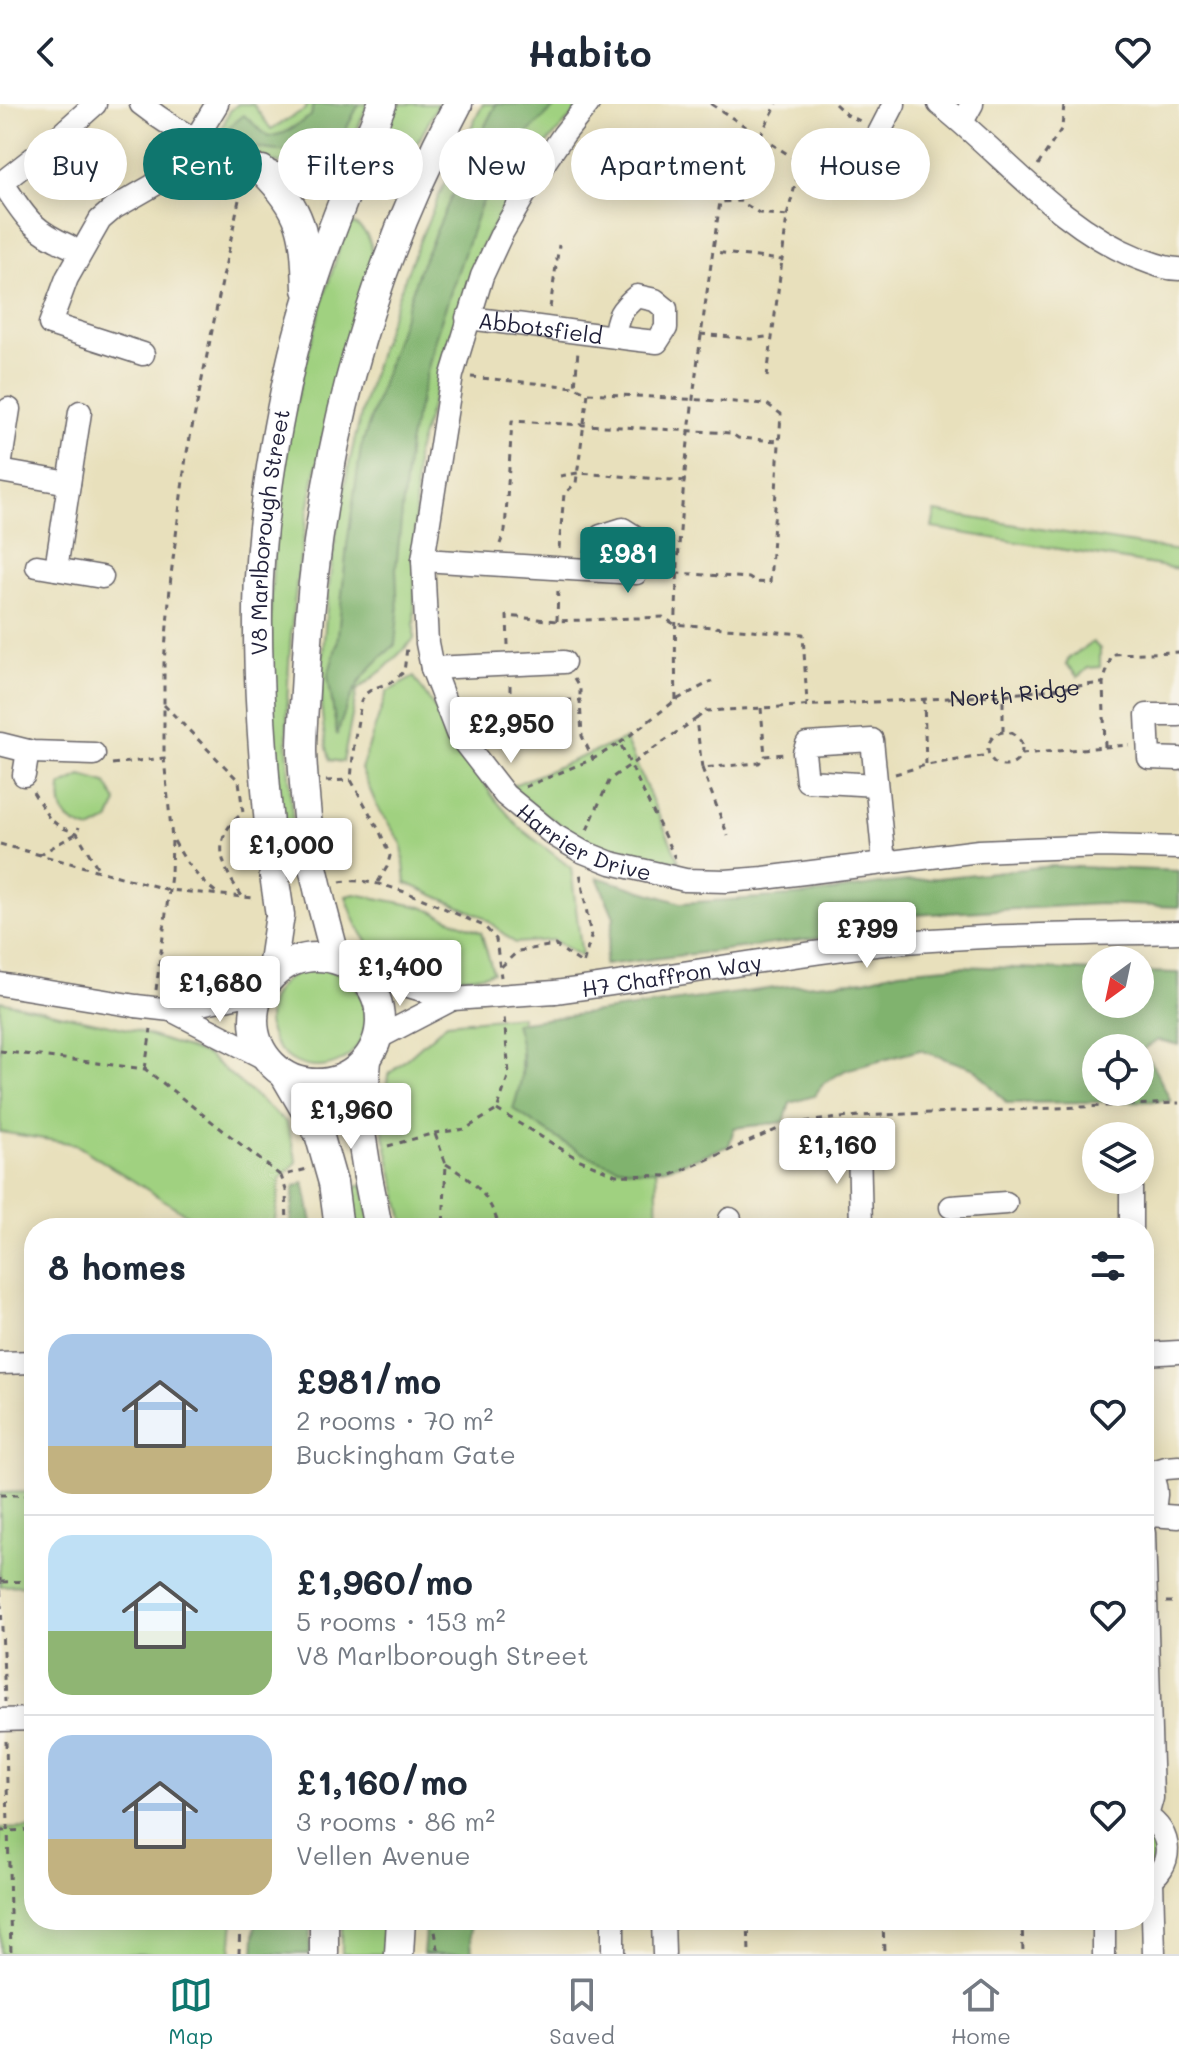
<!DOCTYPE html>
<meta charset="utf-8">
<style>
:root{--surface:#fff;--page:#f2f2f3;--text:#1f2937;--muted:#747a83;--line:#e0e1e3;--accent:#0f766e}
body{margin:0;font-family:Mali,sans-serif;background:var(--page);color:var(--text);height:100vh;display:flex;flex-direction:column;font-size:30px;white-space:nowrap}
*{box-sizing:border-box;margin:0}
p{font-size:26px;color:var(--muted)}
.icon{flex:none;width:44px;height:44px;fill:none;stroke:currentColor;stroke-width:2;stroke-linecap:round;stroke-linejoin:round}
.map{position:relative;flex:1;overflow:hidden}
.panel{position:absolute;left:24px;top:1114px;width:1130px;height:712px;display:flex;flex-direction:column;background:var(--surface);border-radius:32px;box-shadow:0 4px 20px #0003}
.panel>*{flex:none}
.hud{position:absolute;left:24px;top:24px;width:1132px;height:72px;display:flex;gap:16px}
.needle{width:52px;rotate:213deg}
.buttons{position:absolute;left:1082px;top:842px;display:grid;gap:16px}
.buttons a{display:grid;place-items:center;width:72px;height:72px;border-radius:50%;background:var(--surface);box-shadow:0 4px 20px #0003;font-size:40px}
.price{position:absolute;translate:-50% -68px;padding:0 18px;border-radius:8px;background:#fff;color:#222;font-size:26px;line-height:52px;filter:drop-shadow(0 2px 4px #0008)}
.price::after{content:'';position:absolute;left:50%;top:48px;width:24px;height:18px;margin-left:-12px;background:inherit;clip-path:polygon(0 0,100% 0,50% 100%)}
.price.active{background:var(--accent);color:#fff}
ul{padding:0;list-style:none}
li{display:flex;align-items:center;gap:24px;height:200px;padding:0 24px}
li+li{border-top:2px solid var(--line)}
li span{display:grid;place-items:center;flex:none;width:224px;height:160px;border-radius:24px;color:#555}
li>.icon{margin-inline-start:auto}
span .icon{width:96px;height:96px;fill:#fffc;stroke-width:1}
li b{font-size:34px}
h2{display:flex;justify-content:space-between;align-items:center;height:96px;padding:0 24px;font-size:34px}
.chip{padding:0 28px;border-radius:36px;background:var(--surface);box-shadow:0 4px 20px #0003;font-size:28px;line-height:72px}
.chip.active{background:var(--accent);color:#fff}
header{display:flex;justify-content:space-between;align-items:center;height:104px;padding:0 24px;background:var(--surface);font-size:36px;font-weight:700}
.dock{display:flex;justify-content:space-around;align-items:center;height:112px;border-top:2px solid var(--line);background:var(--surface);font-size:22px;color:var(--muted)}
.dock a{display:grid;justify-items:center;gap:4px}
.dock .active{color:var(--accent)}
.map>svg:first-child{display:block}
.green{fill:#a0d180;stroke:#617a5e;stroke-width:2}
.forest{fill:#80b36e;stroke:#516a54;stroke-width:2}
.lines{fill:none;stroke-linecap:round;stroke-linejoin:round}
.minor-casing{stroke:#676468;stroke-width:25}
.major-casing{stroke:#676468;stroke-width:31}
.path{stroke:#676468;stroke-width:3;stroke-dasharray:6 6;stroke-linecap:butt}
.minor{stroke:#fff;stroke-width:22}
.major{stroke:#fff;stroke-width:28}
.minor-bridge-casing{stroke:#676468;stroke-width:25;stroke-linecap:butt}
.major-bridge-casing{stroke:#676468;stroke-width:31;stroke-linecap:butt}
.minor-bridge{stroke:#fff;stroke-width:22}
.major-bridge{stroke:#fff;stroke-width:28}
.labels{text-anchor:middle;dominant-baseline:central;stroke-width:8;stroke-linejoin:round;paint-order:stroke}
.street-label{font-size:22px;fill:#22223b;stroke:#f7f3e8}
</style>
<header><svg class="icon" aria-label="back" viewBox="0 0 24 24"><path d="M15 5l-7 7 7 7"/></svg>Habito<svg class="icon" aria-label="heart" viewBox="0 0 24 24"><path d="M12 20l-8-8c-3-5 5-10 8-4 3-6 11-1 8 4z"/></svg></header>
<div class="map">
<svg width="1179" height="1850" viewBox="0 0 1179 1850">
<rect width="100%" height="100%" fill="#f7f3e8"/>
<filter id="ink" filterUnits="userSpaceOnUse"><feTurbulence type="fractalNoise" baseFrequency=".0125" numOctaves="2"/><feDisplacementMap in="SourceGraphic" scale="16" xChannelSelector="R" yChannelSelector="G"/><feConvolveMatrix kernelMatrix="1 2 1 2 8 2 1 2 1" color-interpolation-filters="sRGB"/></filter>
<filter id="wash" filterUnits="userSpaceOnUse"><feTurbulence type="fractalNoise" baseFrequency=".006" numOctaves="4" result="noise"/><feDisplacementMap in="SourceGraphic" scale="32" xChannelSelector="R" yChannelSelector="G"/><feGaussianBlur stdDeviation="1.8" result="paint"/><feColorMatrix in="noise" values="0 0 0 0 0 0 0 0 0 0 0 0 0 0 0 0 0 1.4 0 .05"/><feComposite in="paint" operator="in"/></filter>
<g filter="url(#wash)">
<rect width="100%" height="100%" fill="#e8e0bc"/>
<g class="green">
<path d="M238,0H253L271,25L307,4L306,0H368C361,14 356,34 345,45C311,81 253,52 216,36L230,7Z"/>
<path d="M396,0H438C426,21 397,92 366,79V72Z"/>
<path d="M483,0H583L528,60L482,142L449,244L416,351L414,535L384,565L357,586L343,658L330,656C316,606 322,563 326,512C342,327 399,164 483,0Z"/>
<path d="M354,120C369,127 372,141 373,156C324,310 286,467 287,629C288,670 292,711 296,751L282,755C278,713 271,670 270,628C268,534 270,437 287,344C300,269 322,195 347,122Z"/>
<path d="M935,408L1179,447V465L932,424Z"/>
<path d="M1093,538L1100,545V563L1088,564L1078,573L1066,560L1069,554Z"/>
<path d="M414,573L493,693L520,724L571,764L582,853L553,836L515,839L482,812L406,779L402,740L377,702L361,665L387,588Z"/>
<path d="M625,635L679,757C655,754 628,753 605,744C571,730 538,707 511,682Z"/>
<path d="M81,672L106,679L117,698L109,717L90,726C64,718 58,709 61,682Z"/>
<path d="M355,790L422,803L481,828L493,868C459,880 395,870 371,842C358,827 352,810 346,792Z"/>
<circle cx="317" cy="914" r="49"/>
<path d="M0,897L137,927L207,951L287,1019L297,1058L280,1075L274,1124H208L75,1040L0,1028Z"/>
<path d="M521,912V1001L656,1059L658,1124H405L382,1022L388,971L447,919Z"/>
<path d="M363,1080L371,1124H357L349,1085Z"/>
<path d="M34,1388V1481L0,1482V1389Z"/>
<path d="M1144,1722L1155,1733L1157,1752L1144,1769Z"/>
<path d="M34,1724V1816H234L231,1850H0V1725Z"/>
<path d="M342,1816H388L387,1850H342Z"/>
</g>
<g class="forest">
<path d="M313,0H359L338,41C298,51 267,50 229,35L228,24L244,11L268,33L284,29L311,12Z"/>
<path d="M496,0H558L513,43L480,103L437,228L409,340L396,465L398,510L395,541C360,570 350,588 337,631L328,572L337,540L347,441L361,344L419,166L465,62Z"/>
<path d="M1052,762L1179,767V803L1100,800L913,811L845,831L604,861L614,813L597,773L681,799L806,791L880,780Z"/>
<path d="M959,862L1096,867V900H1140V868L1179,869V941L1158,936L1140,948V944H1096V988H1140V951L1151,958L1171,997L1007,999L975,965L920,946L846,966L824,979L814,992L790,999L784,1018L734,1024L729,1042C708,1049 686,1059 665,1064C610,1077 556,1033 513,1005C525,967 526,957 515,919L790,882L865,876L899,867Z"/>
<path d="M304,1078L313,1124H290L294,1083Z"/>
<path d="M256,1816H310V1850H254Z"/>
<path d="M426,1816H470L472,1850H423Z"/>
</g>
</g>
<g filter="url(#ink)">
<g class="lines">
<g class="minor-casing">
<g id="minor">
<path d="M141,0C175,27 252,73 296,72C319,71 340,63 361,54"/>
<path id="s2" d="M588,0L564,30L536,71L502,129L482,172L452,271L423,456L427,539L432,564L457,629L505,691L554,731L581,747L611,759L685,776L726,777L764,774L979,747L1102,742L1179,744"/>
<path d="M939,0C1005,52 1059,122 1138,154C1152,159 1164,165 1179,165"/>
<path d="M962,18L972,0"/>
<path d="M195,36L217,0"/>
<path d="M862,62L894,0"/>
<path d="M2,78C25,112 30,125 69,142"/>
<path d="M0,80L46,44L95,0"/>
<path id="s3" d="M467,214C531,221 594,231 657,238L666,224V205L655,196L637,192C621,205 616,213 615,233"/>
<path d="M143,250L50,220L67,174L100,116L114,104L154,81L167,66L187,31"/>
<path d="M0,363L9,305"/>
<path d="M0,367L69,379"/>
<path d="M423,456L636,469L644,453L639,435L623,425L601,432L596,449V466"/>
<path d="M37,462L102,473"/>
<path d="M56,465L80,308"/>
<path d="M432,564L564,558"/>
<path d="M1179,611H1147L1149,654L1179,655"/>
<path d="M0,640L32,648L94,650"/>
<path d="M24,671L28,647"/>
<path d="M876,681L807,677L804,649L807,640L872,636L884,758"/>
<path d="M360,868L453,895"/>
<path d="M0,880L136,902"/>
<path id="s4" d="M555,888C654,875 752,857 850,844C959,830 1070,831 1179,828"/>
<path d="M171,906L268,956"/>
<path d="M171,906L259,888"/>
<path d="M378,934L453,895"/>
<path d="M859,1040L861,1124"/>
<path d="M1131,1076V1124"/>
<path d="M951,1103L1006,1099"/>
<path d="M730,1115L731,1124"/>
<path d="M1144,1250L1179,1248"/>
<path d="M0,1259L34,1258"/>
<path d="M1144,1364C1161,1380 1159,1402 1144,1419"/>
<path d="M1150,1369L1166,1364L1179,1363"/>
<path d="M1151,1411L1179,1413"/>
<path d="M1144,1429L1152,1694L1147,1712"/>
<path d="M0,1616L34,1615"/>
<path d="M1144,1711C1174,1727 1175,1764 1144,1780"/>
<path d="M1152,1776L1154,1850"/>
<path d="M663,1816L664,1850"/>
<path d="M613,1850V1816"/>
<path d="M1104,1850V1816"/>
</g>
</g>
<g class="major-casing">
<g id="major">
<path d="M262,66C304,107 305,129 307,185"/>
<path d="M310,750C308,716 303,681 302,647C302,621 305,594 306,568C316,368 363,177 458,0"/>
<path id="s5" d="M272,757C265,673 257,588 258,503C259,423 273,341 290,263C310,173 348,85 382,0"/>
<path d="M322,802L336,855"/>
<circle cx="317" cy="916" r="63"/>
<path d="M271,871L280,811"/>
<path d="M284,970L319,1030"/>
<path d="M361,1029L367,956"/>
<path d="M368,1073L378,1124"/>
<path d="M333,1079L339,1124"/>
<path d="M324,1850V1816"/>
<path d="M399,1850L401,1816"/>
</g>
</g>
<g class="path">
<path d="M711,0L801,59L787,112L782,156L714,148"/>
<path d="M835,0L846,10L862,18"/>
<path d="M760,32L777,0"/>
<path d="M1038,61L1062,24L1064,0"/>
<path d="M550,204L559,141"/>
<path d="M700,230L751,235L772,232"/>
<path d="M471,273L575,283"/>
<path d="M767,273L782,156"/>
<path d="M588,289L767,300L781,310L770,479L755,478L749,474L678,469"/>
<path d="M560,372L578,369L686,377"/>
<path d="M500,440L505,427L512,317L731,329L738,334L778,337"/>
<path d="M559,445L564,390L576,379L588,289L575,283L578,247"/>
<path d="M557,517L558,484"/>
<path d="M508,541L507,512L557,517L663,513L674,520L803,530L807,600"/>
<path d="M574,575L580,585V594"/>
<path d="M510,581V597L580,596L582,632L593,655"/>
<path d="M924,594L926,661"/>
<path d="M676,596C671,430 696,263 720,98L740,97L759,109L787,112"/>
<path d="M164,601L239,677L243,709C209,734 221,763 242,792"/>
<path d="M761,604L765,652"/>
<path id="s1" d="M696,615L706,607L1003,591L1103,579"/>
<path d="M1003,627V591"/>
<circle cx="1005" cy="645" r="17"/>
<path d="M620,639L676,596L712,577"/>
<path d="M1105,643L1103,579L1112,550L1179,548"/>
<path d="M1021,650L1129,641"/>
<path d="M112,660L164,654"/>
<path d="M702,664L728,732"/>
<path d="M895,670L926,661L989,651"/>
<path d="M326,677L351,676"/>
<path d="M525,683L593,655L620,639L675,754"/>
<path d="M33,688L49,714L60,723L77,729L100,768"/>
<path d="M587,726L610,675L696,615L702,664L759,659L765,652L784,650"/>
<path d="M174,737C186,759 197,774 217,789"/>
<path d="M0,740L169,786L254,794"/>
<path d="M39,751L77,729L79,723"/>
<path d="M340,778C381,770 445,806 484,822L496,835L501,873"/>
<path d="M378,778L387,763L390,752L380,728L351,676L354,640L361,598L365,590L374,584L390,579L404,568L407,544"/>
<path d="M501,863L518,847L555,841L583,860L591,833L580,768"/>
<path d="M156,886L171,771L172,735L164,654V559L171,471L186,353L242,81"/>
<path d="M0,947L145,965L281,1072"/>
<path d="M145,965L151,925"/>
<path d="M497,1006L578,1055L616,1071L669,1072L792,1019L859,1012L1179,999"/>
<path d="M435,1030L446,1060L443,1124"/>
<path d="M388,1042L435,1029L465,1025L497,1006L509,970L504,912"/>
<path d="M446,1060C477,1079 488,1090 500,1124"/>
<path d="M287,1124L286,1086L281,1072L307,1065"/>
<path d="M0,1391H34"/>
<path d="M0,1474L5,1598"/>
<path d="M2,1478L34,1477"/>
<path d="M1166,1498H1179"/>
<path d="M6,1637L11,1850"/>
<path d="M0,1727L34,1726"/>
<path d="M433,1816L439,1850"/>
<path d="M748,1816L749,1850"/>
<path d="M883,1816L884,1850"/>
<path d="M1022,1816L1023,1850"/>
<path d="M239,1850L240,1816"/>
</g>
<use href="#minor" class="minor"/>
<use href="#major" class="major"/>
<g class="minor-bridge-casing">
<g id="minor-bridge">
<path d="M453,895L555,888"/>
<path d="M136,902L171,906"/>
</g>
</g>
<g class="major-bridge-casing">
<g id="major-bridge">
<path d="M310,750L322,802"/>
<path d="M272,757L280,811"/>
<path d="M361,1029L368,1073"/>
<path d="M319,1030L333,1079"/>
</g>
</g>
<use href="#minor-bridge" class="minor-bridge"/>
<use href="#major-bridge" class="major-bridge"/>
</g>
</g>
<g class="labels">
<g class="street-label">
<text stroke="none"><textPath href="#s3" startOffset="74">Abbotsfield</textPath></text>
<text stroke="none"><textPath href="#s5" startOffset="330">V8 Marlborough Street</textPath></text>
<text stroke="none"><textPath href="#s1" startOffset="322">North Ridge</textPath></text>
<text stroke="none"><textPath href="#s2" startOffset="844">Harrier Drive</textPath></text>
<text stroke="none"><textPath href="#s4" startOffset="118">H7 Chaffron Way</textPath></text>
</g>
</g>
</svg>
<div class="buttons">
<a><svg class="needle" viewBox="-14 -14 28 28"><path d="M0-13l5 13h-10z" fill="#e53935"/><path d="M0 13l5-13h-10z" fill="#747a83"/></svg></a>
<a><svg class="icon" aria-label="locate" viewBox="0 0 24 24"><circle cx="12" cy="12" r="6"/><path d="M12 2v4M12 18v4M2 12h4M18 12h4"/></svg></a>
<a><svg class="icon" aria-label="layers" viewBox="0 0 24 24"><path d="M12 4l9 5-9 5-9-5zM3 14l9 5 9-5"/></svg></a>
</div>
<b class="price active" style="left:628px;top:491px">£981</b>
<b class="price" style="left:511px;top:661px">£2,950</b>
<b class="price" style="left:291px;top:782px">£1,000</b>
<b class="price" style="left:867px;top:866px">£799</b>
<b class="price" style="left:400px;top:904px">£1,400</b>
<b class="price" style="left:220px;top:920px">£1,680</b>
<b class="price" style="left:351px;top:1047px">£1,960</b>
<b class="price" style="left:837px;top:1082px">£1,160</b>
<div class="hud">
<a class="chip">Buy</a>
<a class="chip active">Rent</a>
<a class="chip">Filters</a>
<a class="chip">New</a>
<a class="chip">Apartment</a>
<a class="chip">House</a>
</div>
<section class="panel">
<h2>8 homes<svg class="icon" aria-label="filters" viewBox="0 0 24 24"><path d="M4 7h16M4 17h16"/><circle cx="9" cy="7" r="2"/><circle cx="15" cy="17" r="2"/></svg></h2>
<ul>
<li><span style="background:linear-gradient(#a9c7e8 70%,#c2b280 0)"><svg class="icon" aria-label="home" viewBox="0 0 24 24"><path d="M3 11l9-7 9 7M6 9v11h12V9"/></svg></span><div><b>£981/mo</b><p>2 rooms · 70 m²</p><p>Buckingham Gate</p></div><svg class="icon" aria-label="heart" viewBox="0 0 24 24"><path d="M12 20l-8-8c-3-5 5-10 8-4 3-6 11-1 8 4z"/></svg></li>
<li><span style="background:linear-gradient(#bfe0f5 60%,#8fb573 0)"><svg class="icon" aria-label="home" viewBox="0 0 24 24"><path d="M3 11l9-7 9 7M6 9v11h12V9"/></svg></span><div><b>£1,960/mo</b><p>5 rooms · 153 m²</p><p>V8 Marlborough Street</p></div><svg class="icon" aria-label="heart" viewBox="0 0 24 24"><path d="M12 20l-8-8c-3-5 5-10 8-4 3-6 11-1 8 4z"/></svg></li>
<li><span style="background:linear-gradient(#a9c7e8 65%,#c2b280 0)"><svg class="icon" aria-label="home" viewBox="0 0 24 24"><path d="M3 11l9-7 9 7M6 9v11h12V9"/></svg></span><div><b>£1,160/mo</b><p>3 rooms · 86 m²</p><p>Vellen Avenue</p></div><svg class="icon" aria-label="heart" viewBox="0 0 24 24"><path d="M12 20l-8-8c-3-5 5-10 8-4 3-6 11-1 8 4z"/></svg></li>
</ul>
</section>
</div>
<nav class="dock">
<a class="active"><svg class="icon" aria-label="map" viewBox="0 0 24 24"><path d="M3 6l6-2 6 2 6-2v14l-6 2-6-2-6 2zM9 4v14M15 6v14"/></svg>Map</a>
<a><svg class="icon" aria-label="saved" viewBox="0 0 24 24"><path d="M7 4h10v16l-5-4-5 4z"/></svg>Saved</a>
<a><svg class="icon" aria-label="home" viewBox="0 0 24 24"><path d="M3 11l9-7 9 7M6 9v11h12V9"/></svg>Home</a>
</nav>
